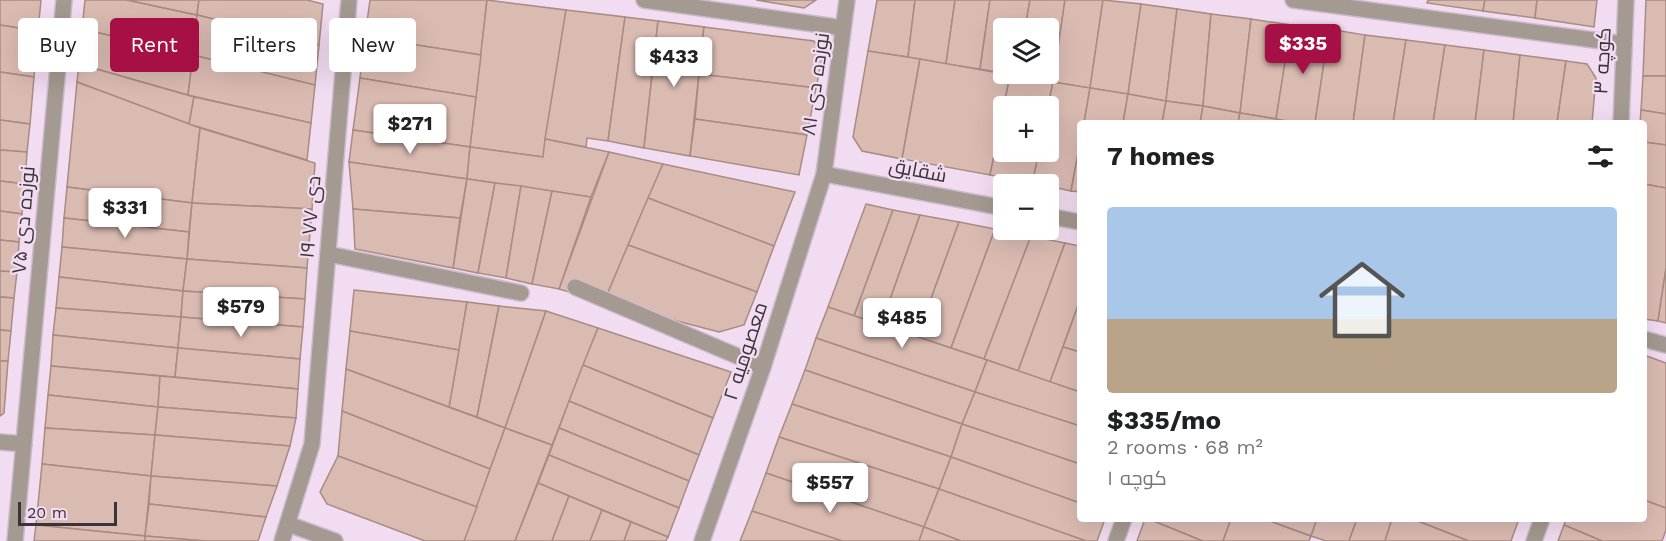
<!DOCTYPE html>
<meta charset="utf-8">
<style>
:root{--surface:#fff;--page:#f2f2f2;--text:#202124;--muted:#757577;--line:#e0e0e0;--accent:#a71045}
body{margin:0;font-family:"Work Sans",Cairo,sans-serif;background:var(--page);color:var(--text);height:100vh;display:flex;flex-direction:column;font-size:22px;white-space:nowrap}
*{box-sizing:border-box;margin:0}
p{font-size:20px;color:var(--muted)}
.icon{flex:none;width:33px;height:33px;fill:none;stroke:currentColor;stroke-width:2;stroke-linecap:round;stroke-linejoin:round}
.map{position:relative;flex:1;overflow:hidden}
.side{position:absolute;left:1077px;top:120px;width:570px;height:402px;display:flex;flex-direction:column;background:var(--surface);border-radius:6px;box-shadow:0 6px 24px #0002}
.side>*{flex:none}
.banner{position:absolute;left:18px;top:18px;width:570px;height:54px;display:flex;gap:12px}
.buttons{position:absolute;left:993px;top:18px;display:grid;gap:12px}
.buttons a{display:grid;place-items:center;width:66px;height:66px;border-radius:6px;background:var(--surface);box-shadow:0 6px 24px #0002;font-size:30px}
.scale{position:absolute;left:18px;bottom:15px;width:99px;box-sizing:border-box;padding-left:6px;border:3px solid #3b323a;border-top:0;font-size:16px;line-height:21px;white-space:nowrap;color:#3b323a;-webkit-text-stroke:4px #f2dcf1;paint-order:stroke}
.price{position:absolute;translate:-50% -51px;padding:0 14px;border-radius:6px;background:#fff;color:#222;font-size:20px;line-height:39px;filter:drop-shadow(0 2px 3px #0008)}
.price::after{content:'';position:absolute;left:50%;top:36px;width:18px;height:14px;margin-left:-9px;background:inherit;clip-path:polygon(0 0,100% 0,50% 100%)}
.price.on{background:var(--accent);color:#fff}
ul{padding:0;list-style:none}
li{display:grid;align-content:center;gap:12px;height:318px;padding:0 30px}
li+li{border-top:2px solid var(--line)}
li span{display:grid;place-items:center;height:186px;border-radius:6px;color:#555}
li>.icon{margin-inline-start:auto}
span .icon{width:108px;height:108px;fill:#fffc;stroke-width:1}
li b{font-size:26px}
h2{display:flex;justify-content:space-between;align-items:center;height:72px;padding:0 30px;font-size:26px}
.chip{padding:0 21px;border-radius:6px;background:var(--surface);box-shadow:0 6px 24px #0002;font-size:21px;line-height:54px}
.chip.on{background:var(--accent);color:#fff}
.map>svg:first-child{display:block}
.building{fill:#dabbb2;stroke:#a88b82;stroke-width:1.5}
.lines{fill:none;stroke-linecap:round;stroke-linejoin:round}
.minor-casing{stroke:#cdbacc;stroke-width:18}
.tertiary-casing{stroke:#cdbacc;stroke-width:18}
.minor{stroke:#a49a91;stroke-width:15}
.tertiary{stroke:#a49a91;stroke-width:15}
.labels{text-anchor:middle;dominant-baseline:central;stroke-width:4.5;stroke-linejoin:round;paint-order:stroke}
.street-label{font-size:20px;fill:#3b323a;stroke:#f2dcf1}
</style>
<div class="map">
<svg width="1666" height="541" viewBox="0 0 1666 541">
<rect width="100%" height="100%" fill="#f2dcf1"/>
<g class="building">
<path d="M0,0H41L38,31L0,25Z"/>
<path d="M85,0H127L197,15L193,55L82,29Z"/>
<path d="M127,0H199L197,15Z"/>
<path d="M199,0H307L323,4L319,45L197,15Z"/>
<path d="M370,0H487L481,55L365,37Z"/>
<path d="M487,0L566,10L543,157L470,147Z"/>
<path d="M756,0H816L804,8Z"/>
<path d="M877,0H915L908,57L868,51Z"/>
<path d="M915,0H955L946,64L908,57Z"/>
<path d="M955,0H990L980,69L946,64Z"/>
<path d="M990,0H1030L1025,28H1004V73L980,69Z"/>
<path d="M1030,0H1065L1053,82L1017,76L1018,74H1048V28H1025Z"/>
<path d="M1065,0H1103L1090,88L1053,82Z"/>
<path d="M1103,0L1141,4L1128,94L1090,88Z"/>
<path d="M1428,0H1485L1483,11L1427,3Z"/>
<path d="M1485,0H1537L1535,18L1483,11Z"/>
<path d="M1537,0H1597L1594,27L1535,18Z"/>
<path d="M1646,0H1666V76H1643Z"/>
<path d="M1141,4L1177,9L1166,101L1128,94Z"/>
<path d="M1177,9L1211,14L1203,106L1166,101Z"/>
<path d="M566,10L625,17L608,141L587,138L586,147L545,139Z"/>
<path d="M1211,14L1251,19L1240,113L1203,106Z"/>
<path d="M197,15L319,45L315,85L193,55Z"/>
<path d="M625,17L658,21L644,148L608,141Z"/>
<path d="M1251,19L1291,25L1276,119L1240,113Z"/>
<path d="M658,21L704,27L690,156L644,148Z"/>
<path d="M0,25L38,31L34,77L0,72Z"/>
<path d="M1291,25L1329,29L1315,123H1298L1276,119Z"/>
<path d="M704,27L814,41L823,55L816,88L699,74Z"/>
<path d="M82,29L193,55L188,95L79,64Z"/>
<path d="M1329,29L1365,35L1353,123H1315Z"/>
<path d="M1365,35L1406,40L1393,123H1353Z"/>
<path d="M365,37L481,55L476,97L360,78Z"/>
<path d="M1406,40L1445,45L1433,123H1393Z"/>
<path d="M1445,45L1484,50L1475,123H1433Z"/>
<path d="M1484,50L1520,55L1513,123H1475Z"/>
<path d="M868,51L920,59L902,159L862,151L853,137Z"/>
<path d="M193,55L315,85L311,123L188,95Z"/>
<path d="M1520,55L1566,61L1557,123H1513Z"/>
<path d="M920,59L1010,75L990,175L902,159Z"/>
<path d="M1566,61L1587,64L1596,78L1592,123H1557Z"/>
<path d="M79,64L194,97L189,124L77,82Z"/>
<path d="M0,72L34,77L30,124L0,120Z"/>
<path d="M699,74L816,88L807,135L695,119Z"/>
<path d="M1010,75L1053,82L1048,106H1004Z"/>
<path d="M1643,76H1666V114L1641,110Z"/>
<path d="M360,78L476,97L470,147L353,130Z"/>
<path d="M77,82L200,128L192,203L67,187Z"/>
<path d="M1053,82L1090,88L1084,123H1080V143L1071,191L1048,186V184L1032,183L1039,152H1048V106Z"/>
<path d="M1090,88L1128,94L1123,123H1084Z"/>
<path d="M1128,94L1166,101L1162,123H1123Z"/>
<path d="M194,97L311,123L307,160L189,124Z"/>
<path d="M1166,101L1203,106L1200,123H1162Z"/>
<path d="M1203,106L1240,113L1238,123H1200Z"/>
<path d="M1004,107V152H1039L1032,183L990,175Z"/>
<path d="M1641,110L1666,114V145L1644,142V123H1640Z"/>
<path d="M1240,113L1276,119V123H1238Z"/>
<path d="M695,119L807,135L799,175L690,156Z"/>
<path d="M0,120L30,124L27,152L0,150Z"/>
<path d="M200,128L315,163L312,209L192,203Z"/>
<path d="M353,130L470,147L467,179L349,162Z"/>
<path d="M545,139L609,152L591,197L467,179L470,147L543,157Z"/>
<path d="M1644,142L1666,145V188L1644,184Z"/>
<path d="M1080,143V192L1071,191Z"/>
<path d="M0,150L27,152L25,184L0,181Z"/>
<path d="M609,152L663,164L604,302L559,289Z"/>
<path d="M349,162L467,179L460,218L353,209Z"/>
<path d="M663,164L795,192L774,246L648,198Z"/>
<path d="M467,179L495,183L478,273L453,268Z"/>
<path d="M0,181L25,184L22,214L0,211Z"/>
<path d="M495,183L521,186L506,278L478,273Z"/>
<path d="M1644,184L1666,188V268L1658,321L1644,319Z"/>
<path d="M521,186L552,191L532,284L506,278Z"/>
<path d="M67,187L192,203L189,232L64,218Z"/>
<path d="M552,191L591,197L559,289L532,284Z"/>
<path d="M648,198L774,246L757,292L628,245Z"/>
<path d="M192,203L312,209L307,268L187,259Z"/>
<path d="M866,204L893,210L854,316L828,307Z"/>
<path d="M353,209L460,218L453,268L355,249Z"/>
<path d="M893,210L920,215L881,325L854,316Z"/>
<path d="M0,211L22,214L19,242L0,240Z"/>
<path d="M920,215L959,222L917,337L881,325Z"/>
<path d="M64,218L189,232L187,259L62,247Z"/>
<path d="M959,222L995,229L951,348L917,337Z"/>
<path d="M995,229L1031,236L984,359L951,348Z"/>
<path d="M1031,236L1065,243L1018,371L984,359Z"/>
<path d="M0,240L19,242L17,272L0,271Z"/>
<path d="M1065,243L1080,246V300L1050,382L1018,371Z"/>
<path d="M628,245L757,292L744,325L719,332L604,302Z"/>
<path d="M62,247L187,259L183,291L59,277Z"/>
<path d="M187,259L307,268L305,299L183,291Z"/>
<path d="M1666,268V323L1658,321Z"/>
<path d="M0,271L17,272L14,298L0,297Z"/>
<path d="M59,277L183,291L181,317L56,308Z"/>
<path d="M354,290L467,302L459,350L350,331Z"/>
<path d="M183,291L305,299L303,327L181,317Z"/>
<path d="M0,297L14,298L11,331L0,330Z"/>
<path d="M1080,300V352L1063,347Z"/>
<path d="M467,302L499,306L477,417L449,407Z"/>
<path d="M499,306L546,311L505,428L477,417Z"/>
<path d="M828,307L987,360L975,392L816,338Z"/>
<path d="M56,308L181,317L178,348L53,335Z"/>
<path d="M546,311L598,328L552,445L505,428Z"/>
<path d="M181,317L303,327L300,359L178,348Z"/>
<path d="M598,328L731,372L713,418L583,365Z"/>
<path d="M0,330L11,331L8,361H0Z"/>
<path d="M350,331L459,350L449,407L346,369Z"/>
<path d="M53,335L178,348L175,377L51,366Z"/>
<path d="M816,338L975,392L962,424L805,370Z"/>
<path d="M1063,347L1080,352V392L1050,382Z"/>
<path d="M178,348L300,359L298,389L175,377Z"/>
<path d="M1644,355L1666,363V508L1644,500Z"/>
<path d="M987,360L1080,392V426L975,392Z"/>
<path d="M0,361H8L4,413L0,416Z"/>
<path d="M583,365L713,418L699,455L569,401Z"/>
<path d="M51,366L160,376L158,407L48,395Z"/>
<path d="M346,369L505,428L490,469L342,411Z"/>
<path d="M805,370L962,424L951,457L792,404Z"/>
<path d="M160,376L298,389L296,418L158,407Z"/>
<path d="M975,392L1080,426V464L962,424Z"/>
<path d="M48,395L158,407L155,435L45,428Z"/>
<path d="M569,401L699,455L689,481L559,428Z"/>
<path d="M792,404L951,457L939,489L779,437Z"/>
<path d="M158,407L296,418L290,446L155,435Z"/>
<path d="M342,411L490,469L477,507L338,456Z"/>
<path d="M962,424L1080,464V503L951,457Z"/>
<path d="M45,428L155,435L151,476L42,464Z"/>
<path d="M505,428L552,445L515,541H464Z"/>
<path d="M559,428L689,481L679,508L549,455Z"/>
<path d="M155,435L290,446L277,486L151,476Z"/>
<path d="M779,437L939,489L924,527L766,473Z"/>
<path d="M549,455L679,508L668,537L538,483Z"/>
<path d="M338,456L477,507L464,541H425L327,504L320,492Z"/>
<path d="M951,457L1080,503V519H1105L1097,541H1086L939,489Z"/>
<path d="M42,464L151,476L145,536L36,525Z"/>
<path d="M766,473L924,527L919,541H842L752,511Z"/>
<path d="M151,476L277,486L266,517L149,504Z"/>
<path d="M538,483L569,496L552,541H515Z"/>
<path d="M939,489L1086,541H961L924,527Z"/>
<path d="M569,496L602,510L590,541H552Z"/>
<path d="M1644,500L1666,508V530L1662,541H1602L1564,525L1566,519H1644Z"/>
<path d="M149,504L266,517L258,541H205L145,536Z"/>
<path d="M602,510L631,522L624,541H590Z"/>
<path d="M752,511L842,541H740Z"/>
<path d="M1145,519H1149L1203,541H1137Z"/>
<path d="M1149,519H1231L1223,541H1203Z"/>
<path d="M1231,519H1265L1311,536L1309,541H1223Z"/>
<path d="M1275,519H1317L1311,536L1273,522Z"/>
<path d="M1317,519H1357L1349,541H1326L1311,536Z"/>
<path d="M1357,519H1392L1385,541H1349Z"/>
<path d="M1392,519H1413L1469,541H1385Z"/>
<path d="M1413,519H1519L1511,541H1469Z"/>
<path d="M631,522L668,537L666,541H624Z"/>
<path d="M36,525L145,536V541H34Z"/>
<path d="M1564,525L1602,541H1558Z"/>
<path d="M924,527L961,541H919Z"/>
<path d="M145,536L205,541H145Z"/>
</g>
<g class="lines">
<g class="minor-casing">
<g id="minor">
<path d="M644,0L843,28"/>
<path d="M1293,0L1624,44"/>
<path d="M1621,123L1626,0"/>
<path d="M824,174L1004,208"/>
<path d="M1048,216L1080,222"/>
<path d="M328,254L521,293"/>
<path d="M575,287L763,367"/>
<path d="M1644,339L1666,345"/>
<path d="M0,442L24,444"/>
<path d="M15,541L64,0"/>
<path d="M282,541L312,444L349,0"/>
<path d="M702,541L763,367L824,174L847,0"/>
<path d="M1116,541L1124,519"/>
<path d="M1534,541L1542,519"/>
</g>
</g>
<g class="tertiary-casing">
<path id="tertiary" d="M288,524L335,541"/>
</g>
<use href="#minor" class="minor"/>
<use href="#tertiary" class="tertiary"/>
</g>
<g class="labels">
<g class="street-label">
<text transform="translate(1602 61) rotate(-87)">کوچه ۳</text>
<text transform="translate(815 84) rotate(-82)">نوزده دی ۸۱</text>
<text transform="translate(918 170) rotate(11)">شقایق</text>
<text transform="translate(310 217) rotate(-85)">۱۹ دی ۷۷</text>
<text transform="translate(23 220) rotate(-85)">نوزده دی ۷۵</text>
<text transform="translate(745 351) rotate(-72)">معصومیه ۲</text>
</g>
</g>
</svg>
<div class="buttons">
<a><svg class="icon" aria-label="layers" viewBox="0 0 24 24"><path d="M12 4l9 5-9 5-9-5zM3 14l9 5 9-5"/></svg></a>
<a>+</a>
<a>−</a>
</div>
<div class="scale">20 m</div>
<b class="price on" style="left:1303px;top:75px">$335</b>
<b class="price" style="left:674px;top:88px">$433</b>
<b class="price" style="left:410px;top:155px">$271</b>
<b class="price" style="left:125px;top:239px">$331</b>
<b class="price" style="left:241px;top:338px">$579</b>
<b class="price" style="left:902px;top:349px">$485</b>
<b class="price" style="left:830px;top:514px">$557</b>
<div class="banner">
<a class="chip">Buy</a>
<a class="chip on">Rent</a>
<a class="chip">Filters</a>
<a class="chip">New</a>
</div>
<section class="side">
<h2>7 homes<svg class="icon" aria-label="filters" viewBox="0 0 24 24"><path d="M4 7h16M4 17h16"/><circle cx="9" cy="7" r="2"/><circle cx="15" cy="17" r="2"/></svg></h2>
<ul>
<li><span style="background:linear-gradient(#a9c7e8 60%,#b9a48a 0)"><svg class="icon" aria-label="home" viewBox="0 0 24 24"><path d="M3 11l9-7 9 7M6 9v11h12V9"/></svg></span><div><b>$335/mo</b><p>2 rooms · 68 m²</p><p>کوچه ۱</p></div></li>
</ul>
</section>
</div>
